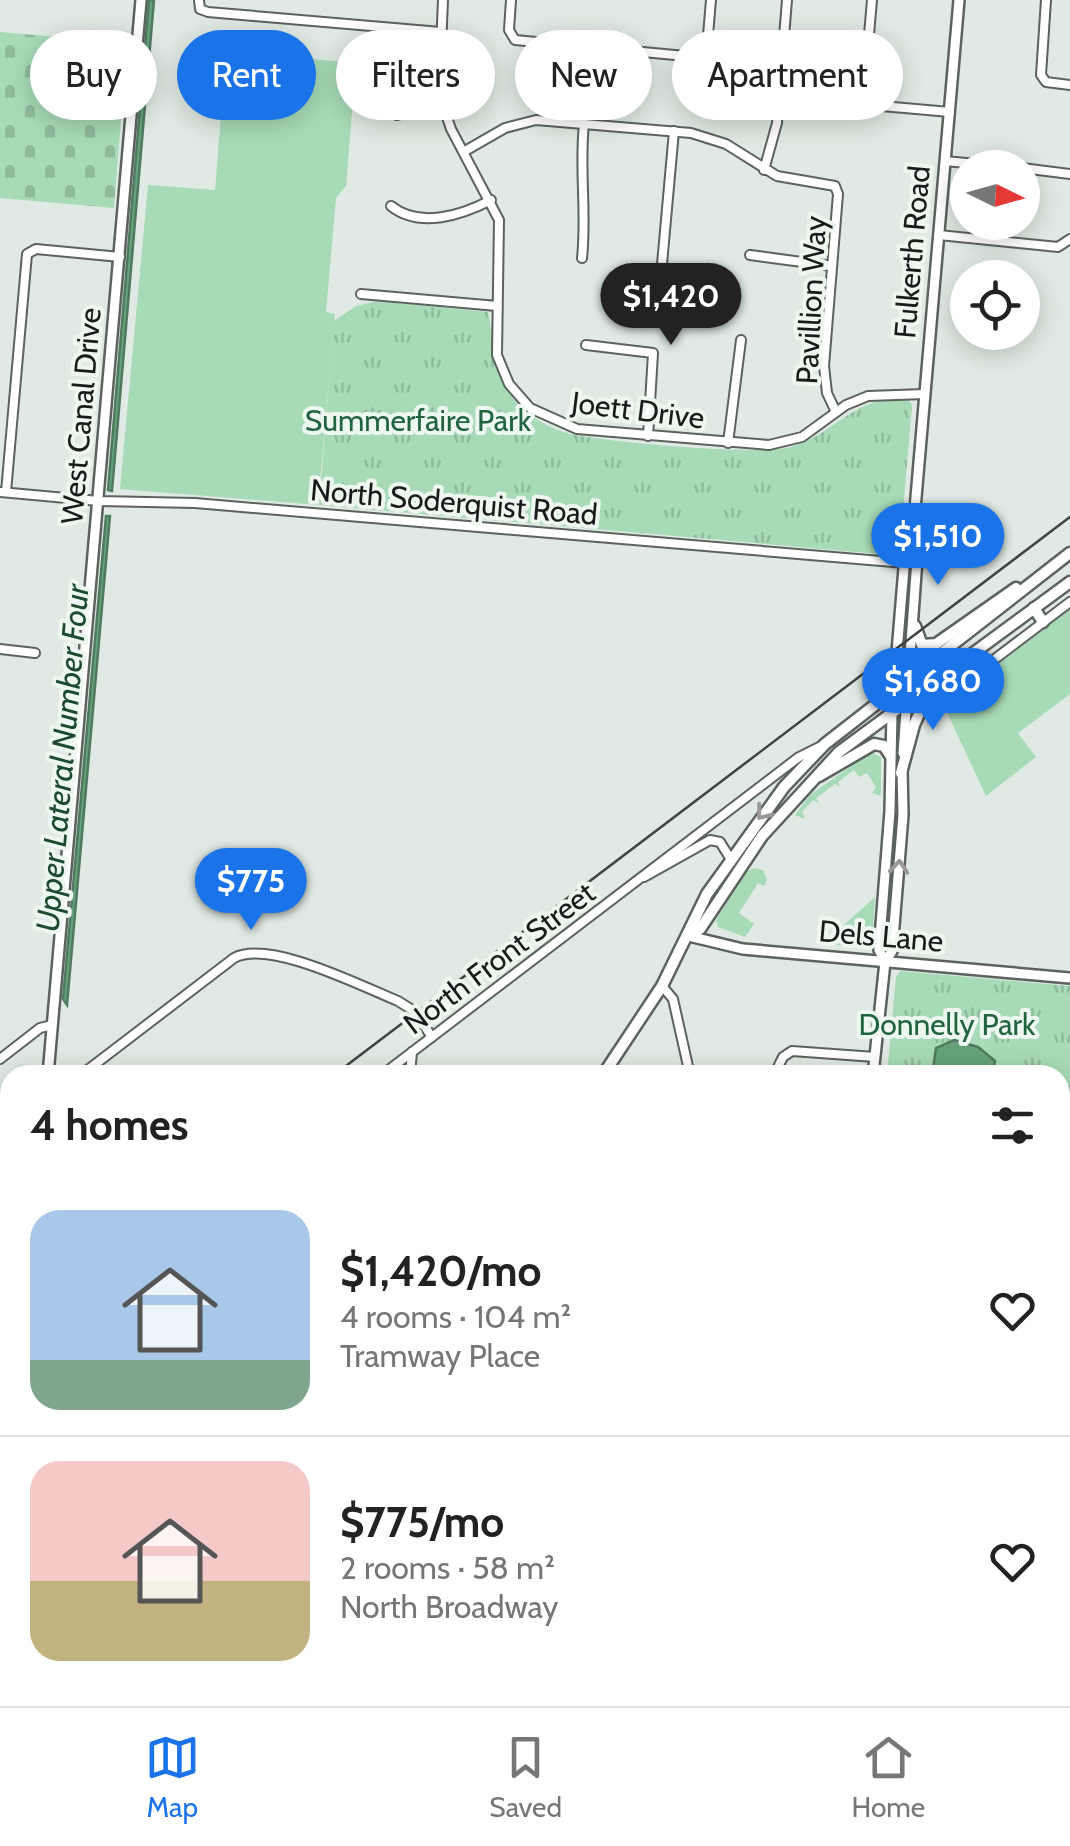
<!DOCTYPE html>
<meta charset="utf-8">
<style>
:root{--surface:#fff;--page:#f6f6f6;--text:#222;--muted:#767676;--line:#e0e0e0;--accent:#1a73e8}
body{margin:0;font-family:Cabin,sans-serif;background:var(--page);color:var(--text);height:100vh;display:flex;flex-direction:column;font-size:38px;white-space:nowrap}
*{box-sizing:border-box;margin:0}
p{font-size:32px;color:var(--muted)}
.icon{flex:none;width:55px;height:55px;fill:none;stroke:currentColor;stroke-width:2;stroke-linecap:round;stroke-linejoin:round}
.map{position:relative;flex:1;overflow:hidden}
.side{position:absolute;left:0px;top:1065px;width:1070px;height:642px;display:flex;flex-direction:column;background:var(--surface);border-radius:30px 30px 0 0;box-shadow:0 5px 25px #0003}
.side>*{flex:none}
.banner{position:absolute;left:30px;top:30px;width:1010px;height:90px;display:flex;gap:20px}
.needle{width:65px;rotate:95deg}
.buttons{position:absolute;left:950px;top:150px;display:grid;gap:20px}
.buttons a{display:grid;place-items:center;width:90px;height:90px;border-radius:50%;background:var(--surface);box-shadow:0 5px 25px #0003;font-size:50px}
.price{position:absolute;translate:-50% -85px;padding:0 22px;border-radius:35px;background:var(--accent);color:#fff;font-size:32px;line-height:65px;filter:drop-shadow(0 2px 5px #0008)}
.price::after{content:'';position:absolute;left:50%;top:60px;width:30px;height:22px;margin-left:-15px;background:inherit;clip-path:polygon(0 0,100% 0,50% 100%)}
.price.current{background:#222;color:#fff}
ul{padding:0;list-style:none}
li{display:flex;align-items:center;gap:30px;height:250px;padding:0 30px}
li+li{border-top:2px solid var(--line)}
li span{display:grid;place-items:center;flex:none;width:280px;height:200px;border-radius:30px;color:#555}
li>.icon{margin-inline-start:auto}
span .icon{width:120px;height:120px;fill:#fffc;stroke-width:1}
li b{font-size:42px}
h2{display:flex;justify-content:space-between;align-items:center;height:120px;padding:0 30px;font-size:42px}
.chip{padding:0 35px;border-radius:45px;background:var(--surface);box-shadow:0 5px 25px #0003;font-size:35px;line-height:90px}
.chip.current{background:var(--accent);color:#fff}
.dock{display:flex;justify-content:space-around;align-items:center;height:140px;border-top:2px solid var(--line);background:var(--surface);font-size:28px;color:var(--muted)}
.dock a{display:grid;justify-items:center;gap:5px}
.dock .current{color:var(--accent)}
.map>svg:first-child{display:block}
.grass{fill:#a7dbb7}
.cemetery{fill:url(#cemetery-stones)}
.park{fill:url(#park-tufts)}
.water{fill:#66a37c;stroke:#4f7a5f;stroke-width:2.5}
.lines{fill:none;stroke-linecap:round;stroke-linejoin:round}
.minor-casing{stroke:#5c635e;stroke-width:12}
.tertiary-casing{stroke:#5c635e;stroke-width:14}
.secondary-casing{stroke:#5c635e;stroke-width:15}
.minor{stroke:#fff;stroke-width:8}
.tertiary{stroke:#fff;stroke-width:9}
.secondary{stroke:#fff;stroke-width:10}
.rail{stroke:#3f4441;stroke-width:2.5}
.oneway{stroke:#989998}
.labels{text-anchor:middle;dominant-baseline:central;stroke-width:8;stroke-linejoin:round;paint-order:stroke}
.street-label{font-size:30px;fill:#191c1a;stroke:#eef6f0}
.park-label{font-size:30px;fill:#1f643d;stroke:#eef6f0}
.water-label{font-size:32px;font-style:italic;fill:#1b4a2f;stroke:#eef6f0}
</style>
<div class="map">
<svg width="1070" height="1706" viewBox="0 0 1070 1706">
<defs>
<pattern id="cemetery-stones" width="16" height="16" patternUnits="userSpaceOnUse" patternTransform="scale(2.5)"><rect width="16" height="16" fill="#a7dbb7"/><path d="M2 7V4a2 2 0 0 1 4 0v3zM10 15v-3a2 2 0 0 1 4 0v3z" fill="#8fbb9d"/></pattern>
<pattern id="park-tufts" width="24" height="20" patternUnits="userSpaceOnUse" patternTransform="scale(2.5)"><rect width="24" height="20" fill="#a7dbb7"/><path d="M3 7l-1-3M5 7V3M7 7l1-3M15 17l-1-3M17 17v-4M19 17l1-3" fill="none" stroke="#8fbb9d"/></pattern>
</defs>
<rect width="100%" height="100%" fill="#e0e9e3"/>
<g class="grass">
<path d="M226,52L356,63L346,186L336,198L326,312L335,314L318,505L120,489L148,185L215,190Z"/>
<path d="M1070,609V694L1018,733L1036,757L986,796L944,706Z"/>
<path d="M871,752L881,757V796L872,793L876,787L867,773L859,777L854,770L838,782L840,787L835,784L816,798L819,803L813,800L802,812L805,819L795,815L810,795Z"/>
<path d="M754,868L763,870L767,880L764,886L758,883L739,913L754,924L745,937L718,927L716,920L746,872Z"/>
<path d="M875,897L872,942L865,948L837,945L833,935Z"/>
<path d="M825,1698H1041L1070,1699V1706H825Z"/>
</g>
<path class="cemetery" d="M0,32L127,43L114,208L0,198Z"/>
<g class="park">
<path d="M376,301L488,312C496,347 492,374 518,404C531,418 551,429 570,434C608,442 758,456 791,447C835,434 856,393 908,399L912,405L901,536L882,534L880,554L319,505L334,321L356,306Z"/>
<path d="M900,971L1070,986V1427L1060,1426V1075H887L896,977Z"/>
</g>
<g class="water">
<path d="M149,0H154L112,491L108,490Z"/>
<path d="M106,516H110L67,1005L63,999Z"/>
<path d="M954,1040L978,1047L995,1061L993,1069L978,1075H932L936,1048Z"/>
<path d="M1060,1272L1070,1275V1384L1060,1389Z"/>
</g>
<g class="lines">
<g class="minor-casing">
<g id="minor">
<path d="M199,0L200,9L208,12L441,32"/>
<path d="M443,0L439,94L451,129L499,220L497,355L509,384L530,408L577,429L769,445L802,437L846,405L868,396L925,394"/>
<path d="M511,0L509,30L515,40L696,57L707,47L711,0"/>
<path d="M1046,0L1041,75L1046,82L1070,85"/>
<path d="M779,97L950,112"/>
<path d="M863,105L872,0"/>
<path d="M397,115L441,104"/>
<path d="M465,151L505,128L536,120L691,133L726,144L777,176L835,186L838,194L824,366L827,393L836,412"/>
<path d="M945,161L1017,168"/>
<path d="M1022,168L1070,174"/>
<path d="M764,170L777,123L787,0"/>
<path d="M391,206C420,229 462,215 491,200"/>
<path d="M939,235L1058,247L1070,239"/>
<path d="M750,255L832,266"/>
<path d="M582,258C587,212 579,169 584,124"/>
<path d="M662,264L674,131"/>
<path d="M361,294L497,306"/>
<path d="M586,345L653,353L648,436"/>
<path d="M728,443L741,340"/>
<path d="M0,492L99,501L195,503L905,563"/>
<path d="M6,492L27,254L36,249L120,257"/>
<path d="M0,649L35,653"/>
<path d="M938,702L1070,602"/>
<path d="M644,877L710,840L720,842L730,858"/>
<path d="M662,986L673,999L690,1075"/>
<path d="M0,1059L40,1028L52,1025"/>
<path d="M81,1075L234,958C269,939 361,986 398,1001L414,1011L432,1037"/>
<path d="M382,1075L799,757L821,746"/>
<path d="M410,1075L412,1052"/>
<path d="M774,1075L783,1057L792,1051L875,1057"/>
<path d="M0,1137L10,1129"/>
<path d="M0,1273L10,1285"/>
<path d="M0,1296L10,1288"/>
<path d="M1060,1433L1070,1434"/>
<path d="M1060,1659L1070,1660"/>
<path d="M142,1706L143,1698"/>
<path d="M356,1706L357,1698"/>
<path d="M659,1706L660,1698"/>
</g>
</g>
<g class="tertiary-casing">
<g id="tertiary">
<path d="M903,753L920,518L915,509L959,0"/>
<path d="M689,936L743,949L1070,978"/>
<path d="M885,962L879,950L890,811L892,712L908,520L915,509"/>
<path d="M48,1075L141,0"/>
<path d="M873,1075L885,962L892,951L903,815L902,769"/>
<path d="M812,1706V1698"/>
</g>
</g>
<g class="secondary-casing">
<g id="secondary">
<path d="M1034,608L1043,622"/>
<path d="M915,626L922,645L936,644L1016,588"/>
<path d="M901,773L914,725L933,683"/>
<path d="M819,776L874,744L884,746L890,755"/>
<path d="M689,936L700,929L762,836L839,752L1070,582"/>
<path d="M603,1075L662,986L707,894L784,787L825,744L1070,553"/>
<path d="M0,1561L10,1553"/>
<path d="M0,1681L10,1576"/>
<path d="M14,1706L15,1698"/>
</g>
</g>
<use href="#minor" class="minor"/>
<use href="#tertiary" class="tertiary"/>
<use href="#secondary" class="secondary"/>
<g class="rail">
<path d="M334,1075L1070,517"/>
<path d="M0,1327L10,1320"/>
</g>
</g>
<defs><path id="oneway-chevron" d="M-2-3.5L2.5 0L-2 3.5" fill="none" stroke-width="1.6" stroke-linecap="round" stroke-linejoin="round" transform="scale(2.5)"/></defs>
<g class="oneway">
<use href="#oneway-chevron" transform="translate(763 813) rotate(128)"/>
<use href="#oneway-chevron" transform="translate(899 867) rotate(-85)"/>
</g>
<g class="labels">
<g class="street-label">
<text transform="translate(912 252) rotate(-85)">Fulkerth Road</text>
<text transform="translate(811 300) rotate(-87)">Pavillion Way</text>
<text transform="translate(638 410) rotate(7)">Joett Drive</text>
<text transform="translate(81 416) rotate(-85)">West Canal Drive</text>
<text transform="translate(454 502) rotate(5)">North Soderquist Road</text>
<text transform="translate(881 936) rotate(5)">Dels Lane</text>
<text transform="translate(499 958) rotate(-37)">North Front Street</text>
</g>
<g class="park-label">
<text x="418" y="420">Summerfaire Park</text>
<text x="947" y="1024">Donnelly Park</text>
</g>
<g class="water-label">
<text transform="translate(62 758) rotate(-85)">Upper Lateral Number Four</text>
</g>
</g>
</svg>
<div class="buttons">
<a><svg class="needle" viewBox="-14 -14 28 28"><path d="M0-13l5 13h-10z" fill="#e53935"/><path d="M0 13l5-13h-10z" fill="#767676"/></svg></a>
<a><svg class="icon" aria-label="locate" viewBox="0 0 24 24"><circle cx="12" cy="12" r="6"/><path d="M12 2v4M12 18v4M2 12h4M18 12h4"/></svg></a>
</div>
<b class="price current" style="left:671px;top:348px">$1,420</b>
<b class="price" style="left:938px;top:588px">$1,510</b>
<b class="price" style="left:933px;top:733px">$1,680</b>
<b class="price" style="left:251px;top:933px">$775</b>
<div class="banner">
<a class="chip">Buy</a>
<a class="chip current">Rent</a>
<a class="chip">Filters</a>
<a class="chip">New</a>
<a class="chip">Apartment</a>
</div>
<section class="side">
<h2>4 homes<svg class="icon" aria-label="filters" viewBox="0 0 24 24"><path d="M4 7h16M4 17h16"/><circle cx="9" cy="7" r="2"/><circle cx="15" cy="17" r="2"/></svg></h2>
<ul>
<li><span style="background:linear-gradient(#a9c7e8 75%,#7fa58c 0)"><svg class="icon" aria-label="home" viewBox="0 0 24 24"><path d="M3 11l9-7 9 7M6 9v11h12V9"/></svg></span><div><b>$1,420/mo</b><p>4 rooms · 104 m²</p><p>Tramway Place</p></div><svg class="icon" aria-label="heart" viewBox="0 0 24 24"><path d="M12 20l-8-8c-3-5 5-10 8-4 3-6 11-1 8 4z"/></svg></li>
<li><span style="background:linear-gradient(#f6c9c9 60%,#c2b280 0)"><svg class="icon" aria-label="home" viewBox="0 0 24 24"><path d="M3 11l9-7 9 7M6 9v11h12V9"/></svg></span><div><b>$775/mo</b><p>2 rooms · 58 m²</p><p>North Broadway</p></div><svg class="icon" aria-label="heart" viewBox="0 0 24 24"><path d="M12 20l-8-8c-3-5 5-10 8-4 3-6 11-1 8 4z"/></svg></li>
</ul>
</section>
</div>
<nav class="dock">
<a class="current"><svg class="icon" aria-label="map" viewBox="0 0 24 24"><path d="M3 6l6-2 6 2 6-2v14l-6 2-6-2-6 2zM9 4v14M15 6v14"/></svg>Map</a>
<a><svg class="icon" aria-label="saved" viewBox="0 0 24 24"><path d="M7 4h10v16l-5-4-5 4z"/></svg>Saved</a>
<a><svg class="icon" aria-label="home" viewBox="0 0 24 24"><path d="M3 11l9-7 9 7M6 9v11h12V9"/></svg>Home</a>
</nav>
